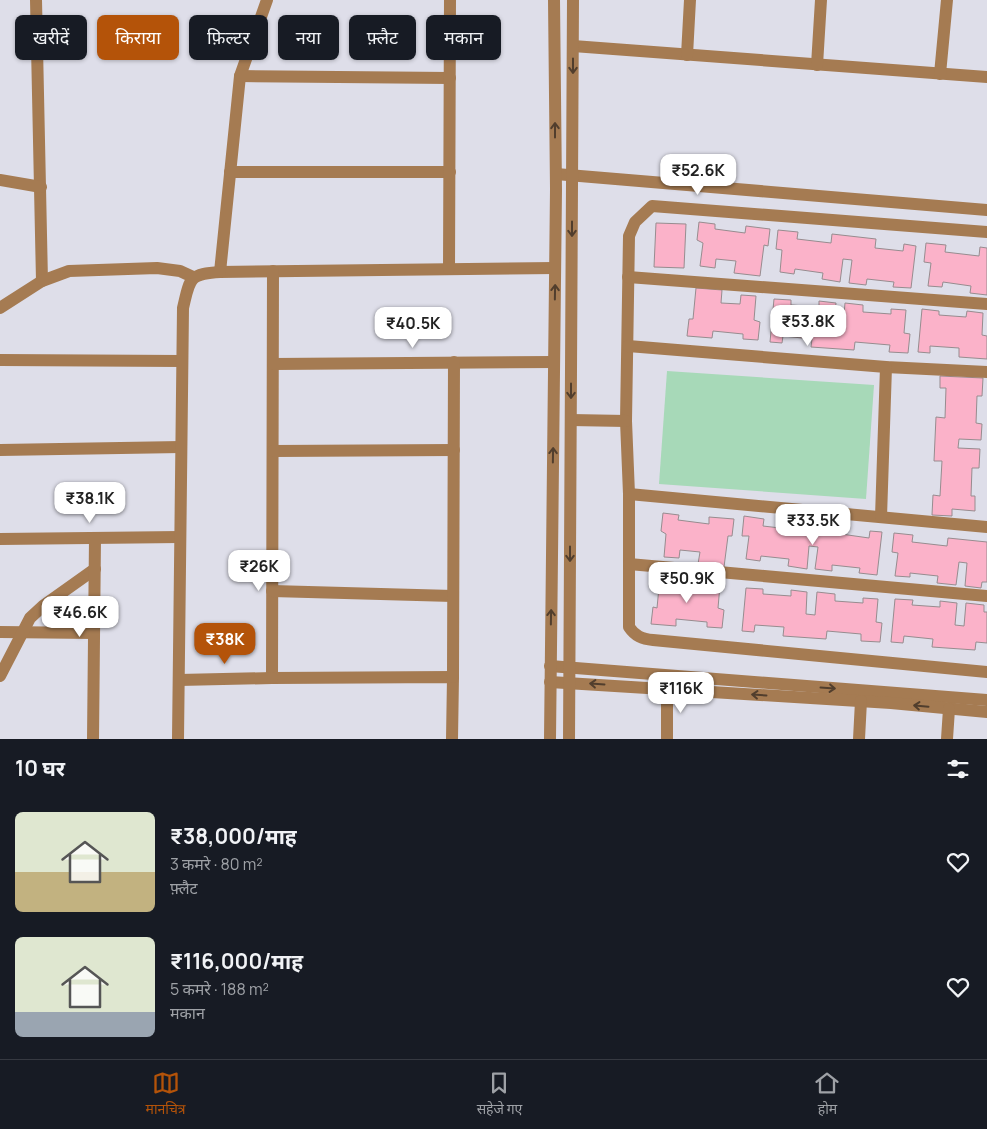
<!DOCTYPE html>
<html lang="hi">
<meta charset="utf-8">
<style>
:root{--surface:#171b24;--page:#20242c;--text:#f1f3f6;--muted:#9ea1a6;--line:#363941;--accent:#b45309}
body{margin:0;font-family:Manrope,"Noto Sans Devanagari",sans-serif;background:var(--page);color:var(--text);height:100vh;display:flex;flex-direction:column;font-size:19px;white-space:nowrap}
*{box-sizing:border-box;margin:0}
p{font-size:16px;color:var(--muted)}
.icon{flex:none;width:28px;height:28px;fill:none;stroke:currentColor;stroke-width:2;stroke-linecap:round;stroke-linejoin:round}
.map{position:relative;height:739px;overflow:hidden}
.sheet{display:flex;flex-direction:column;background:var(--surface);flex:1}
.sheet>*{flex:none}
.hud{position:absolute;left:15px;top:15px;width:500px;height:45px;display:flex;gap:10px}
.price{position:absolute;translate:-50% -42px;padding:0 11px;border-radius:10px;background:#fff;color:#222;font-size:16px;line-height:32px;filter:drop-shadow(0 1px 2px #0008)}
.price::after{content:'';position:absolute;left:50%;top:30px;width:15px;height:11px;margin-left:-8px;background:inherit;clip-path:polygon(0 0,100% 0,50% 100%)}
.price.current{background:var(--accent);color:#fff}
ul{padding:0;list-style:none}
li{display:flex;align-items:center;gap:15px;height:125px;padding:0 15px}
li span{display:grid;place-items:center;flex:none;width:140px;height:100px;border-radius:8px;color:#555}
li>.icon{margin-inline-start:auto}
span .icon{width:60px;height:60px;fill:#fffc;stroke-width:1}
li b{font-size:21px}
h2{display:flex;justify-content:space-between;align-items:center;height:60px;padding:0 15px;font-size:21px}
.pill{padding:0 18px;border-radius:8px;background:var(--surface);box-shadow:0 1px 4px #0004;font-size:18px;line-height:45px}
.pill.current{background:var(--accent);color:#fff}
.tab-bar{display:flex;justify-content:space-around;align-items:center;height:70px;border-top:1px solid var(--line);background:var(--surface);font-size:14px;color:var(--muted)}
.tab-bar a{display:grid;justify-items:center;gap:2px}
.tab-bar .current{color:var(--accent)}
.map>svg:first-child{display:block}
.green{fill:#a7d9b8}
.building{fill:#fbb2c9;stroke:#978c8f}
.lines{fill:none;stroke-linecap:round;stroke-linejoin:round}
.minor{stroke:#a57b52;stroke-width:12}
.tertiary{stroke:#a57b52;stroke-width:12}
.oneway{stroke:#513e2d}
</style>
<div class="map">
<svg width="987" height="739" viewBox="0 0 987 739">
<rect width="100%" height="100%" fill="#dedee9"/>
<path class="green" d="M667,371L874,385L866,499L659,484Z"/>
<g class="building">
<path d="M699,222L715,224V229L745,233L746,226L770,229L768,246L764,245L760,276L734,273L736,261L716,259L715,268L700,266L703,243L697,240Z"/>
<path d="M656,223L686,224L684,268L654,267Z"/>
<path d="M778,230L798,232L797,239L831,243L832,234L876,239L875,248L903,251L904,244L916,246L911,288L893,287L894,282L867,279L866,285L849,283L852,260L843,259L840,282L822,279L823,273L795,269L794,274L780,272L782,250L776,249Z"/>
<path d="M926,243L946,245L945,252L979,256L980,247L987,248V295L970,293L971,286L943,282L942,287L928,286L931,263L924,262Z"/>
<path d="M696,288L722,290L721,303L740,304L741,295L756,296L754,320L760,322L758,340L743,339V334L713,331L712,338L687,336L689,319H693Z"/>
<path d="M774,299L791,300V305L819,307V301L836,303L834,325L843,326L845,303L863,305V312L891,314V309L906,310L904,333L910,334L908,353L889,352L890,345L855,342L854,350L811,347L812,339L783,336L782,343L770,342Z"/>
<path d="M922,309L939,311V315L966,317L967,311L983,313L982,335L987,336V359L959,357V348L930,346V353L918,352Z"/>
<path d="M940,376L983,378L982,396H977L976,423L982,424L981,440L959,439L958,448L980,449L979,468H972L971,496H975V511L952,509V516L932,515L933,495L940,496L942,461H934L936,417L945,418L946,388H940Z"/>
<path d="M663,513L679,515L678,520L709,524V517L734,519L732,536H728L724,567L698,564L700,552L680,550L679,558L664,557L666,534L661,531Z"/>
<path d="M744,516L764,519L763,526L797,530L798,521L842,526L841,534L869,538L870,531L882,532L877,575L859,573L860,568L832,565V571L815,569L818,547L809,546L807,569L788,566L789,559L761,556L760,561L746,559L749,536H742Z"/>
<path d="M894,533L913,535L912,542L947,546L948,538L987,542V582H982L981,588L965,586L967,563L959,562L956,585L937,583L938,576L910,573V577L895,576L898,553L892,552Z"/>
<path d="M660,577L686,579L685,591L704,592L705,584L720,585L718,608L724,610L722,628L707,627V622L676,619V626L651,624L653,607L657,608Z"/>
<path d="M746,588L763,589V594L791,596V590L807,592L806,614L815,615L817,592L835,594V601L863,603V598L878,599L876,622L882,623L880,642L861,641V634L827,631L826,639L783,636L784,627L755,625L754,632L742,631Z"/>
<path d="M895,599L913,600L912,605L940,607V601L957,603L955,625L964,626L966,603L984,605V612H987V643L976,642L975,650L932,647L933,639L904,636L903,643L891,642Z"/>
</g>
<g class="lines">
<g class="minor">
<path d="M36,0L42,281"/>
<path d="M267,0L240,76L220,272L555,268"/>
<path d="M573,46L987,77"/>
<path d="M687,55L690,0"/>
<path d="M817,65L821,0"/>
<path d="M940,74L947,0"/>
<path d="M240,76L450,78"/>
<path d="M230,172H450"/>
<path d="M556,174L987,210"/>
<path d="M0,180L41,187"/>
<path d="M987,232L652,206L635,222L629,236L626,421L629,494V627C635,636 642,639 653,640L987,672"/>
<path d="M449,269L450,0"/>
<path d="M273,271L272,678L453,677L452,739"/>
<path d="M628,277L987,304"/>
<path d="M0,308L42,281L69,271L157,268L180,271L193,277"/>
<path d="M628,346L886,367L987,372"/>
<path d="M0,360L182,361"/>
<path d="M273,364L554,362"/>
<path d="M571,420L626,421"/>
<path d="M0,450L181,447"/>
<path d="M273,451L454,450"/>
<path d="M629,494L987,527"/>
<path d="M881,517L886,367"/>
<path d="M0,539L180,537"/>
<path d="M629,564L987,596"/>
<path d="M272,591L453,596"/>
<path d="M0,632L94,633"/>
<path d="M550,666L987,700"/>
<path d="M0,676L30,618L43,606L95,569"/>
<path d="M453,677L454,362"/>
<path d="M179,680L272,678"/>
<path d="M550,682L891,703L987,712"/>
<path d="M667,689V739"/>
<path d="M93,739L95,538"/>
<path d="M178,739L183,308C190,279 188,274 220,272"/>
<path d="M859,739L861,701"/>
<path d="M947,739L949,709"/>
</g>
<g class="tertiary">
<path d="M550,739L556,189L554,0"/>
<path d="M569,739L573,0"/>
</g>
</g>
<defs><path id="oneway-shaft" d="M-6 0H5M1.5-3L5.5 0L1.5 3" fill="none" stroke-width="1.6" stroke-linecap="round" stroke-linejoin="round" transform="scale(1.25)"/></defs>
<g class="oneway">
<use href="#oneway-shaft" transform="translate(573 66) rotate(90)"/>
<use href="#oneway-shaft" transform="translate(555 130) rotate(-90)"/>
<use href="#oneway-shaft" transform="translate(572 229) rotate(90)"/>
<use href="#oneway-shaft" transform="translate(555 292) rotate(-89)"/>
<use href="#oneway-shaft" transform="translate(571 391) rotate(90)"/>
<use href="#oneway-shaft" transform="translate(553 455) rotate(-89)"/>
<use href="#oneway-shaft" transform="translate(570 554) rotate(90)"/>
<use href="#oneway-shaft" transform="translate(551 617) rotate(-89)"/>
<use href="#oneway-shaft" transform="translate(597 684) rotate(-176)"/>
<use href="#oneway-shaft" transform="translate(828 688) rotate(4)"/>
<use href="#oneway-shaft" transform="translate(759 695) rotate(-176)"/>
<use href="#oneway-shaft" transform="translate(921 706) rotate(-175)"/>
</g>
</svg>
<b class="price" style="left:698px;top:196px">₹52.6K</b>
<b class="price" style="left:808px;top:347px">₹53.8K</b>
<b class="price" style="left:413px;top:349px">₹40.5K</b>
<b class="price" style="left:90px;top:524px">₹38.1K</b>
<b class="price" style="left:813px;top:546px">₹33.5K</b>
<b class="price" style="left:259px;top:592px">₹26K</b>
<b class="price" style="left:687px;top:604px">₹50.9K</b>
<b class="price" style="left:80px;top:638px">₹46.6K</b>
<b class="price current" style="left:225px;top:665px">₹38K</b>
<b class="price" style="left:681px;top:714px">₹116K</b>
<div class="hud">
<a class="pill">खरीदें</a>
<a class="pill current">किराया</a>
<a class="pill">फ़िल्टर</a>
<a class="pill">नया</a>
<a class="pill">फ़्लैट</a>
<a class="pill">मकान</a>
</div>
</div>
<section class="sheet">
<h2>10 घर<svg class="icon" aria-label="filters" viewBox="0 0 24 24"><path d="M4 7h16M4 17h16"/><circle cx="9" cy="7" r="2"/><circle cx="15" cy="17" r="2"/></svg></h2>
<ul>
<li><span style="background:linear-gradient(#dfe7d0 60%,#c2b280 0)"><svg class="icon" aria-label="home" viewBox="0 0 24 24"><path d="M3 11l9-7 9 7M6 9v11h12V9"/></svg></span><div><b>₹38,000/माह</b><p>3 कमरे · 80 m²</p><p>फ़्लैट</p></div><svg class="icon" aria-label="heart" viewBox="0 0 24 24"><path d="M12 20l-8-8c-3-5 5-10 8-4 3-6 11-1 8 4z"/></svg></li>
<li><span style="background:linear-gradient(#dfe7d0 75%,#9aa5b1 0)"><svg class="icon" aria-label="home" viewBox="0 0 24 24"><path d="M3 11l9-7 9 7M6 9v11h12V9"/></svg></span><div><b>₹116,000/माह</b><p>5 कमरे · 188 m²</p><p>मकान</p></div><svg class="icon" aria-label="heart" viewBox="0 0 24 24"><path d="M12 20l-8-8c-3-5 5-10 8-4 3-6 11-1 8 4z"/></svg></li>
</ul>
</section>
<nav class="tab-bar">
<a class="current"><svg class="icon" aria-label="map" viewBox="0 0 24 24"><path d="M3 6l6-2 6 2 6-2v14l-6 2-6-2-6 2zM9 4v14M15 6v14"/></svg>मानचित्र</a>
<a><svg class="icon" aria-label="saved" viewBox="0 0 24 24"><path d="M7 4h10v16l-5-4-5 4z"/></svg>सहेजे गए</a>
<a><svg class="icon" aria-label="home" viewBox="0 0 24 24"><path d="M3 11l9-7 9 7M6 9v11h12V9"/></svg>होम</a>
</nav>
